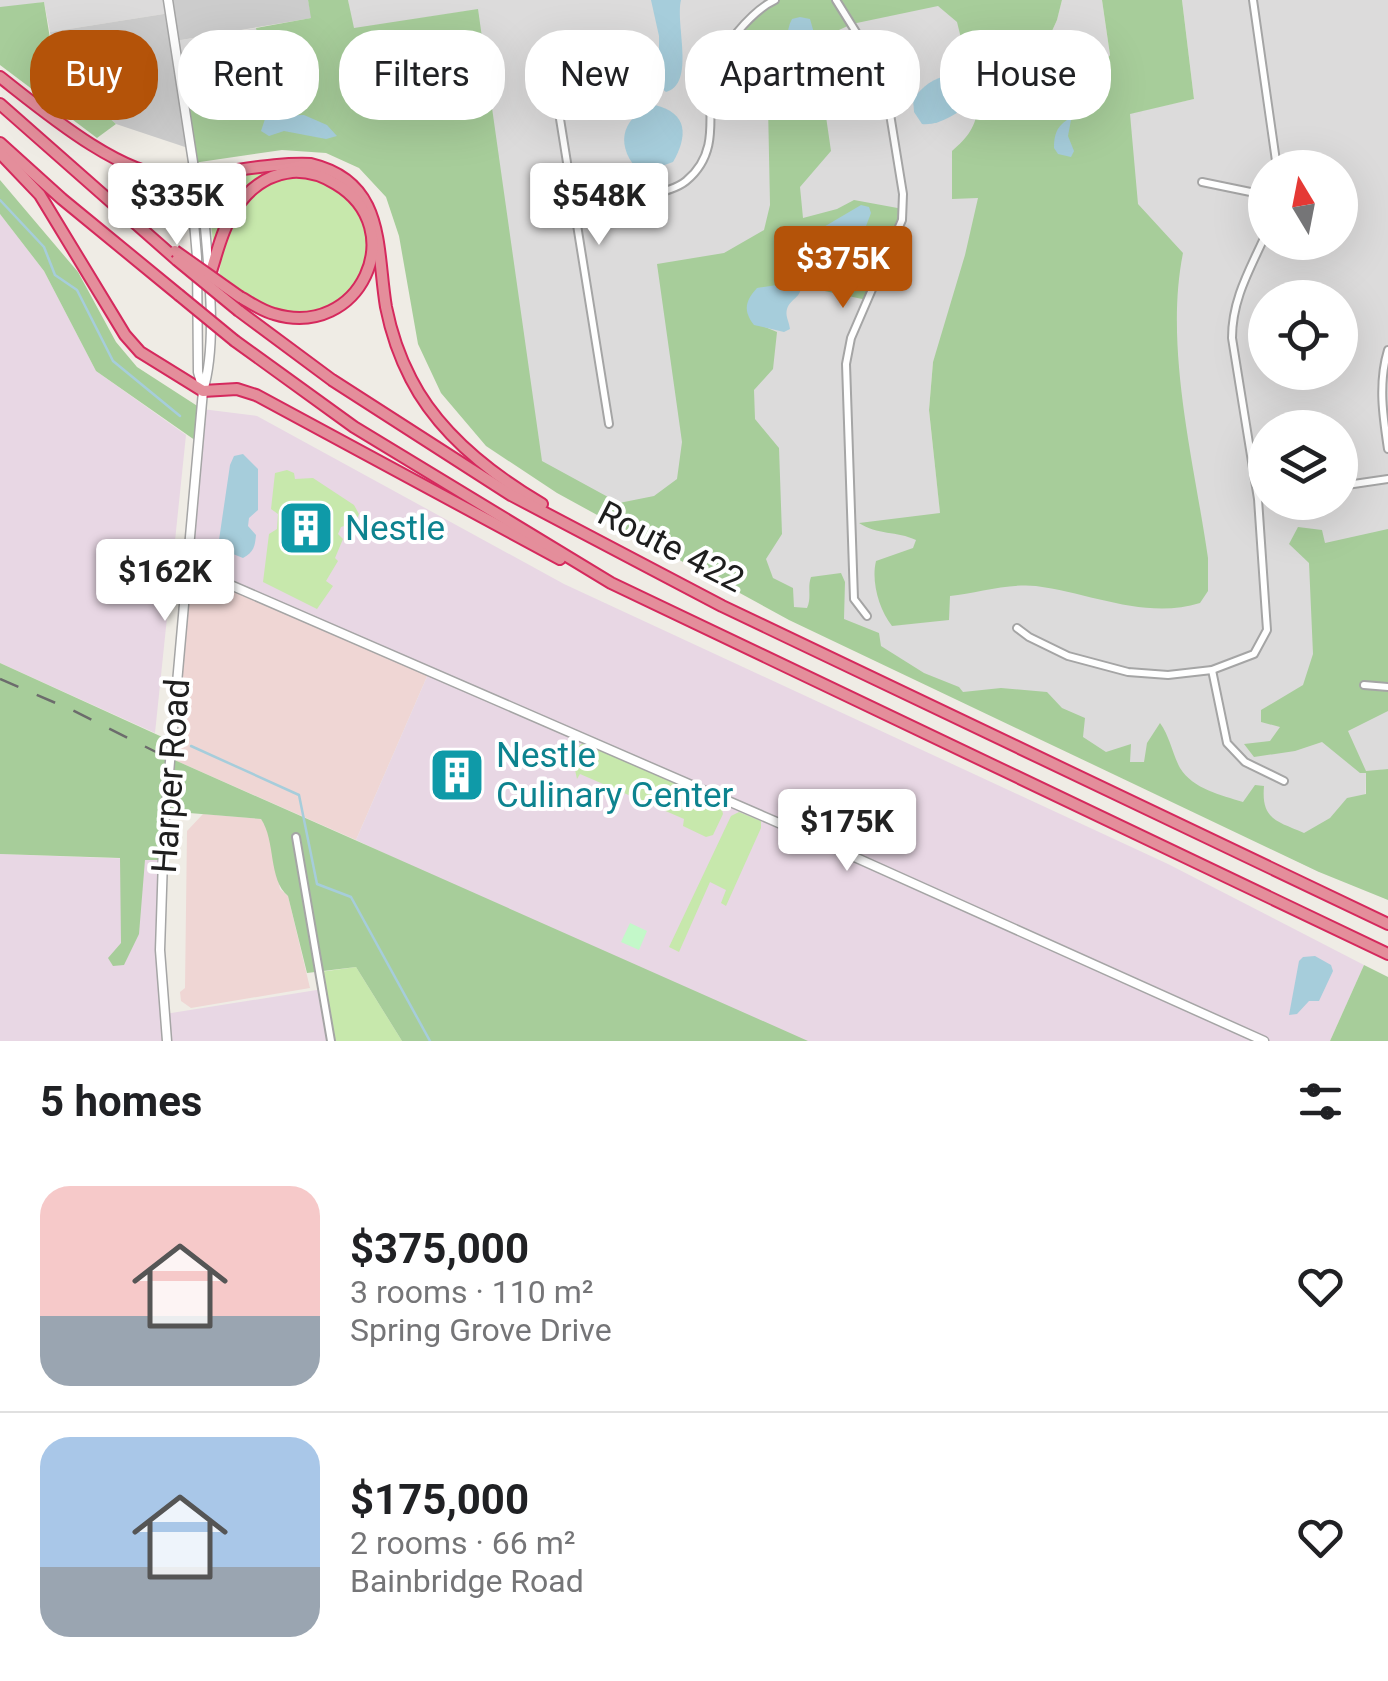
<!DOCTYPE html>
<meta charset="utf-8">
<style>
:root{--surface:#fff;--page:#f2f2f2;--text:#202124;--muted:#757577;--line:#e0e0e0;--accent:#b45309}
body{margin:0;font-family:Roboto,sans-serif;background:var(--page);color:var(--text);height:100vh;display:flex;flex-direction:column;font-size:38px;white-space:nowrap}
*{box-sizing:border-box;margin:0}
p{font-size:32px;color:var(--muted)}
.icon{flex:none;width:55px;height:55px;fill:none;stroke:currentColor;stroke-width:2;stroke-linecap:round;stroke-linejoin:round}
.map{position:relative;height:1041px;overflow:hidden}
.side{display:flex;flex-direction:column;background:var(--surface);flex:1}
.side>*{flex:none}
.top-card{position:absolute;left:30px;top:30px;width:1330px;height:90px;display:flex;gap:20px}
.needle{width:65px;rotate:350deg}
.tools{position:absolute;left:1248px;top:150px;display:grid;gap:20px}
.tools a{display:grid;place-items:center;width:110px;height:110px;border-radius:50%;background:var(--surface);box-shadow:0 10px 40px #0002;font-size:50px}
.price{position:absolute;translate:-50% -85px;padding:0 22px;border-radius:10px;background:#fff;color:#222;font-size:32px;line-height:65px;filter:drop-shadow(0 2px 5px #0008)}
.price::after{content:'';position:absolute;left:50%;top:60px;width:30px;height:22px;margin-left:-15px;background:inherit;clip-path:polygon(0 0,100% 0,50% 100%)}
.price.current{background:var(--accent);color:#fff}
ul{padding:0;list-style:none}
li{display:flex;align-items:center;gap:30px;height:250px;padding:0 40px}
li+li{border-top:2px solid var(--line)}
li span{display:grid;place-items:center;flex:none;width:280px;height:200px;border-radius:30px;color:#555}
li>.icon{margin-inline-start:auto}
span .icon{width:120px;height:120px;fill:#fffc;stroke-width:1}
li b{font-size:42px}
h2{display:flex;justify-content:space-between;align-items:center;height:120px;padding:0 40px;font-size:42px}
.tag{padding:0 35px;border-radius:40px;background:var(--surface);box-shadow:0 10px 40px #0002;font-size:35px;line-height:90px}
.tag.current{background:var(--accent);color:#fff}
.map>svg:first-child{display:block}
.residential{fill:#dcdbdb;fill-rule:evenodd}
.commercial{fill:#efd6d4}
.industrial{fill:#e8d7e4}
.religious{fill:#ccc}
.grass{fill:#c7e8ac}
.forest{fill:#a7cd9a}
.park{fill:#c3f8c9}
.water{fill:#a6cddb}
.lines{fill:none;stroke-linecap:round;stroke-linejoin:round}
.stream{stroke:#a6cddb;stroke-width:2.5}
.minor-casing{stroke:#a5a5a5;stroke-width:10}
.tertiary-casing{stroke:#a5a5a5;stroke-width:11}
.motorway-casing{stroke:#d5295d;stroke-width:14}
.minor{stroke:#fff;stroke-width:6}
.tertiary{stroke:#fff;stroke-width:8}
.motorway{stroke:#e48e9b;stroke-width:10}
.rail{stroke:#6c6c6c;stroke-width:2.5;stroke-dasharray:20 20;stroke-linecap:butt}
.motorway-bridge-casing{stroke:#d5295d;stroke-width:14;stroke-linecap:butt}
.motorway-bridge{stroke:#e48e9b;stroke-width:10}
.labels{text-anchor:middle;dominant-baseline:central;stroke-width:8;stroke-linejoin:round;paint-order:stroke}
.culture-label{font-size:35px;fill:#0d838f;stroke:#fff;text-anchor:start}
.street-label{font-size:35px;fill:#1e1e1e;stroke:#fff}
</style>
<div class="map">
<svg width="1388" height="1041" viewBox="0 0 1388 1041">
<rect width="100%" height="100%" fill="#efece5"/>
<g class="residential">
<path d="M0,0H168L170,13L50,32L44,2L6,8L0,7Z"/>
<path d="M348,0H975L1008,150L933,362L929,410L949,596L1130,113L1194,99L1182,0H1388V769L1366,772L1365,829L1319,872L950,690L536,470L467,11L353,29ZM1265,168H1340V242H1265ZM1265,298H1340V372H1265ZM1265,428H1340V502H1265Z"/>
<path d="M1062,0H1102L1110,55L1074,101L1029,82L1057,20Z"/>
<path d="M256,28L262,59L306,52L311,81L184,101L175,41Z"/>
</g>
<g class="commercial">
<path d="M189,567L429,672L356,840L170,758Z"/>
<path d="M203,814L261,819L269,831L280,889L288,896L310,988L191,1008L181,1001L180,992L185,988L187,831Z"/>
</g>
<g class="industrial">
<path d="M0,214L44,271L96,371L186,435L155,733L0,663Z"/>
<path d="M202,409L257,416L564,584L1168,864L1364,965L1330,1041H806L630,968L356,840L429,672L189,567Z"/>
<path d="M0,854L163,860L160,950L165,1014L323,989L331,1041H0Z"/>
</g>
<path class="religious" d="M168,0H308L312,18L175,41L191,149L116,124L55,69L50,32L170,13Z"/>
<g class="grass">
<path d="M267,169L268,172C238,188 226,210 217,242H213L207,183L210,178Z"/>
<path d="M299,175C404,192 376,328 288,313C263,309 240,293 219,277C224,226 242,181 299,175Z"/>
<path d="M287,470L294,473L295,479L313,478L354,505L359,514L356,522L341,527L338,534L343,539L335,558L338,561L326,581L333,586L317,609L263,582L269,534L277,529L278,514L271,509L275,473Z"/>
<path d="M586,740L719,797L723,814L713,835L706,837L683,826L684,819L580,774L577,779C573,761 571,751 586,740Z"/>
<path d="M739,812L761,821V828L726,906L721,903L726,890L710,882L679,952L669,947L731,816Z"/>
<path d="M356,967L402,1041H331L320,972Z"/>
</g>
<g class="forest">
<path d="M308,0H348L354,28L478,9L542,461L619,503L654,496L677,479L682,442L657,264L724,253L764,230L770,205L768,105L710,104L709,76L737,33L775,0H1062L1057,20L1029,82L1073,101L1110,55L1102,0H1182L1194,99L1130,114L1138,204L1183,253C1164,348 1194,461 1208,558V591L1200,603C1146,620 1090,593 1036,586C1010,583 976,593 950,596L949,620L892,626C879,610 871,581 876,561L913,548L916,540C897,531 877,535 859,523L940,513L929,410L933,362L965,255L978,198L952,199V151C968,137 978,125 977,103L957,22L938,6L852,24L815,41L831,151L800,187L803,218L837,209L854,200L903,209L867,300L801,286L757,288L765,327L777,332L773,369L754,390L755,419L779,448L782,534L766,559L773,578L793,588L794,607L807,608C812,597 807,588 811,577L841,573L845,582L844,619L879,633L881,646L924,673L959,687L963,692L1001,688L1047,692L1062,708L1085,718L1083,737L1106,752L1131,744L1130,762H1144L1147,743L1160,723C1170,737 1172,753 1180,768C1193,789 1221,795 1243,802L1255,785L1264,786C1261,820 1277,821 1304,833L1330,818L1347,798L1366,794V773H1360L1322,742L1295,751L1254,757L1244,744L1270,741L1280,727L1261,722V710L1303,685L1313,654L1309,563L1289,544L1298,527L1322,530L1325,543L1388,529V711L1348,731L1366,771L1388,769V900L1319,872L789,620L557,493L486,446L441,393L418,344L399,236L386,197L359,168L326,153L282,150L193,163L184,101L311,81L306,53L262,59L256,28L311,18Z"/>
<path d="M44,2L55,69L116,124L97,138L0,65V7Z"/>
<path d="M0,180L78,272L116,342L137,367L202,409L199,443L96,371L44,271L0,214Z"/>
<path d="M0,663L171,741L170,758L808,1041H402L356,967L307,973L288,896C268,879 276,841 261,819L165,811L163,860H145L139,934L124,965L113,966L108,958L121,943L120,858L0,854Z"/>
<path d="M1364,965L1388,977V1041H1330Z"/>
</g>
<path class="park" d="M630,923L647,931L639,950L621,942Z"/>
<g class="water">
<path d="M651,0H681C675,25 696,84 666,92L659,86V36Z"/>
<path d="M800,17L810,19L814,33L808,56L794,61C787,50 785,31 792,19Z"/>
<path d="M765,51C772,58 774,63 772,73C769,97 749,99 729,99L726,90L753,53Z"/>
<path d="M950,75L970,85L972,101C959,113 939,126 922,124L914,112L913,99C923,86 933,78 950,75Z"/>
<path d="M655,105C688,113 688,136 673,162L653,169L636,168C614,142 624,115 655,105Z"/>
<path d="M304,115L327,125L337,136L326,139L284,131L269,136L261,131L266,116Z"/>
<path d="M1067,120H1071L1068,136L1074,151L1071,157L1058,154L1054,148C1054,136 1056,127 1067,120Z"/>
<path d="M861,205L869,207L871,213L863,234L846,249L828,248L820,236L822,228Z"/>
<path d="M777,285L801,286C801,298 791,298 787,309C785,316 789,321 790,329L784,332L754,325C743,311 745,301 757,288Z"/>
<path d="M243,454L258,469V510L249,518L248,526L256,535C255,546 254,552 243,558L223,550L219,540L230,465L234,456Z"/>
<path d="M1315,956L1331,965L1333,971L1319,1001H1309L1297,1014L1289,1015L1299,961L1303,957Z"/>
</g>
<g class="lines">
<g class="stream">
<path d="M0,200L44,247L55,275L77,290L113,361L180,416"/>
<path d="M191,746L299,795L317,884L351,897L430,1041"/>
</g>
<g class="minor-casing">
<g id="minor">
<path d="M836,0L884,77L903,194L902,220L851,338L846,364L854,599L867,616"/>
<path d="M1253,0L1277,168"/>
<path d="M568,69L556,94L609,424"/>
<path d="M1202,182L1265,195"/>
<path d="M574,205C602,201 665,198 686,181C714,158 711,129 710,97C710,90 708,81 711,74C720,50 751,11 775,0"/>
<path d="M1388,350C1378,383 1383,416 1388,449"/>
<path d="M1340,486L1388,479"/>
<path d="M1017,628L1029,637L1068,656L1128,672L1168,675L1212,670L1254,654L1267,630L1266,616L1258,499L1232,338C1232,300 1249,271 1265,236"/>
<path d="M1212,670L1227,743L1245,762L1284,781"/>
<path d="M1364,685L1388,687"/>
<path d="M296,837L331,1041"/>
</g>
</g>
<g class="tertiary-casing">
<g id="tertiary">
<path d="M195,175L191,188L197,257L198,372L203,389"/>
<path d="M189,567L781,824L1264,1041"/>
<path d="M167,1041L160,950L164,829L203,391C220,335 205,247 202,187L195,175L168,0"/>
</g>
</g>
<g class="motorway-casing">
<g id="motorway">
<path d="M0,77C41,109 120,176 172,176C219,176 265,162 311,164C386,182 376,247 386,307C391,332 399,356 411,379C438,432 491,474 542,504"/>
<path d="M0,104L177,260"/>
<path d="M0,143L62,199L179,295"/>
<path d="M0,153L40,195L125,335L140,352L203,391L237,389L256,395L560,559"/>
<path d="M208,280C216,259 220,234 232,215C245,192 264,175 292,172C307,171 323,176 336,184C411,229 360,340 274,314C262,311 251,303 240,297"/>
<path d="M239,311L332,380L511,495L722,606L1388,924"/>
<path d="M235,341L354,427L611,583L1388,954"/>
</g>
</g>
<use href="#minor" class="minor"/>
<use href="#tertiary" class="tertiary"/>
<use href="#motorway" class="motorway"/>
<path class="rail" d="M0,679L72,710L158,753"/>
<g class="motorway-bridge-casing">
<g id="motorway-bridge">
<path d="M175,251L240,297"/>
<path d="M177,260L239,311"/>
<path d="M179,295L235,341"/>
</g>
</g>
<use href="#motorway-bridge" class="motorway-bridge"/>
</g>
<defs>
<g id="building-square" transform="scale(2.875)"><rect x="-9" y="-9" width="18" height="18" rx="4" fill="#0f9aa8" stroke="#fff"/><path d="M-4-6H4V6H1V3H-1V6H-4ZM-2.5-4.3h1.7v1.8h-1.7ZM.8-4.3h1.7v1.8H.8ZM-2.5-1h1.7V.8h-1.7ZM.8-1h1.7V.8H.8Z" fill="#fff"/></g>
</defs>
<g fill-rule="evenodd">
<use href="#building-square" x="306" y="528"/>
<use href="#building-square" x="457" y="775"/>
</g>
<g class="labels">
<g class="culture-label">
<text x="345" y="528">Nestle</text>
<text x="496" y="755">Nestle<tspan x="496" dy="40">Culinary Center</tspan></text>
</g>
<g class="street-label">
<text transform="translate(671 547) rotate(27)">Route 422</text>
<text transform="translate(171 776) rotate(-86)">Harper Road</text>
</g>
</g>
</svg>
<div class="tools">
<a><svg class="needle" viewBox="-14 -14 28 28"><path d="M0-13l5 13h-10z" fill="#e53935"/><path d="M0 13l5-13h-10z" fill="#757577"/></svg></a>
<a><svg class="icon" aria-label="locate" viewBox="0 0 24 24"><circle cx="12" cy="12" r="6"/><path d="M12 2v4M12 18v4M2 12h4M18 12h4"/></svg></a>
<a><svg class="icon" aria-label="layers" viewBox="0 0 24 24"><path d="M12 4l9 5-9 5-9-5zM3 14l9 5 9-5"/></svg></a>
</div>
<b class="price" style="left:177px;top:248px">$335K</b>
<b class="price" style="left:599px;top:248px">$548K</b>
<b class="price current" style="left:843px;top:311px">$375K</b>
<b class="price" style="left:165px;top:624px">$162K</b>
<b class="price" style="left:847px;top:874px">$175K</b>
<div class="top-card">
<a class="tag current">Buy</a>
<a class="tag">Rent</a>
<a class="tag">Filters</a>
<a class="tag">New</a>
<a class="tag">Apartment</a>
<a class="tag">House</a>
</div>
</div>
<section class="side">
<h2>5 homes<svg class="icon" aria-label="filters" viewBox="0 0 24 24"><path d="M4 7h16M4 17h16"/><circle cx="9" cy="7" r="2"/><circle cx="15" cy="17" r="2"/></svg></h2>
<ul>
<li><span style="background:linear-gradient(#f6c9c9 65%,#9aa5b1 0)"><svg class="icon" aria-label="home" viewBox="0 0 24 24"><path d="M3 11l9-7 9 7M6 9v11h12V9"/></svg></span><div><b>$375,000</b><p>3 rooms · 110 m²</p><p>Spring Grove Drive</p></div><svg class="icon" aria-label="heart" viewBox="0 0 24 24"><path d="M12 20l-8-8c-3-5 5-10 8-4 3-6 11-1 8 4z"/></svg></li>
<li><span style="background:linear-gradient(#a9c7e8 65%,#9aa5b1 0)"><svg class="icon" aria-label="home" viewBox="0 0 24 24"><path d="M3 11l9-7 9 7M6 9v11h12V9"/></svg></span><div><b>$175,000</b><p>2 rooms · 66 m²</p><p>Bainbridge Road</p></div><svg class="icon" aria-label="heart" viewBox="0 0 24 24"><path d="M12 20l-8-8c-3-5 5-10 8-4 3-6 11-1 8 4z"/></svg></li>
</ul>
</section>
